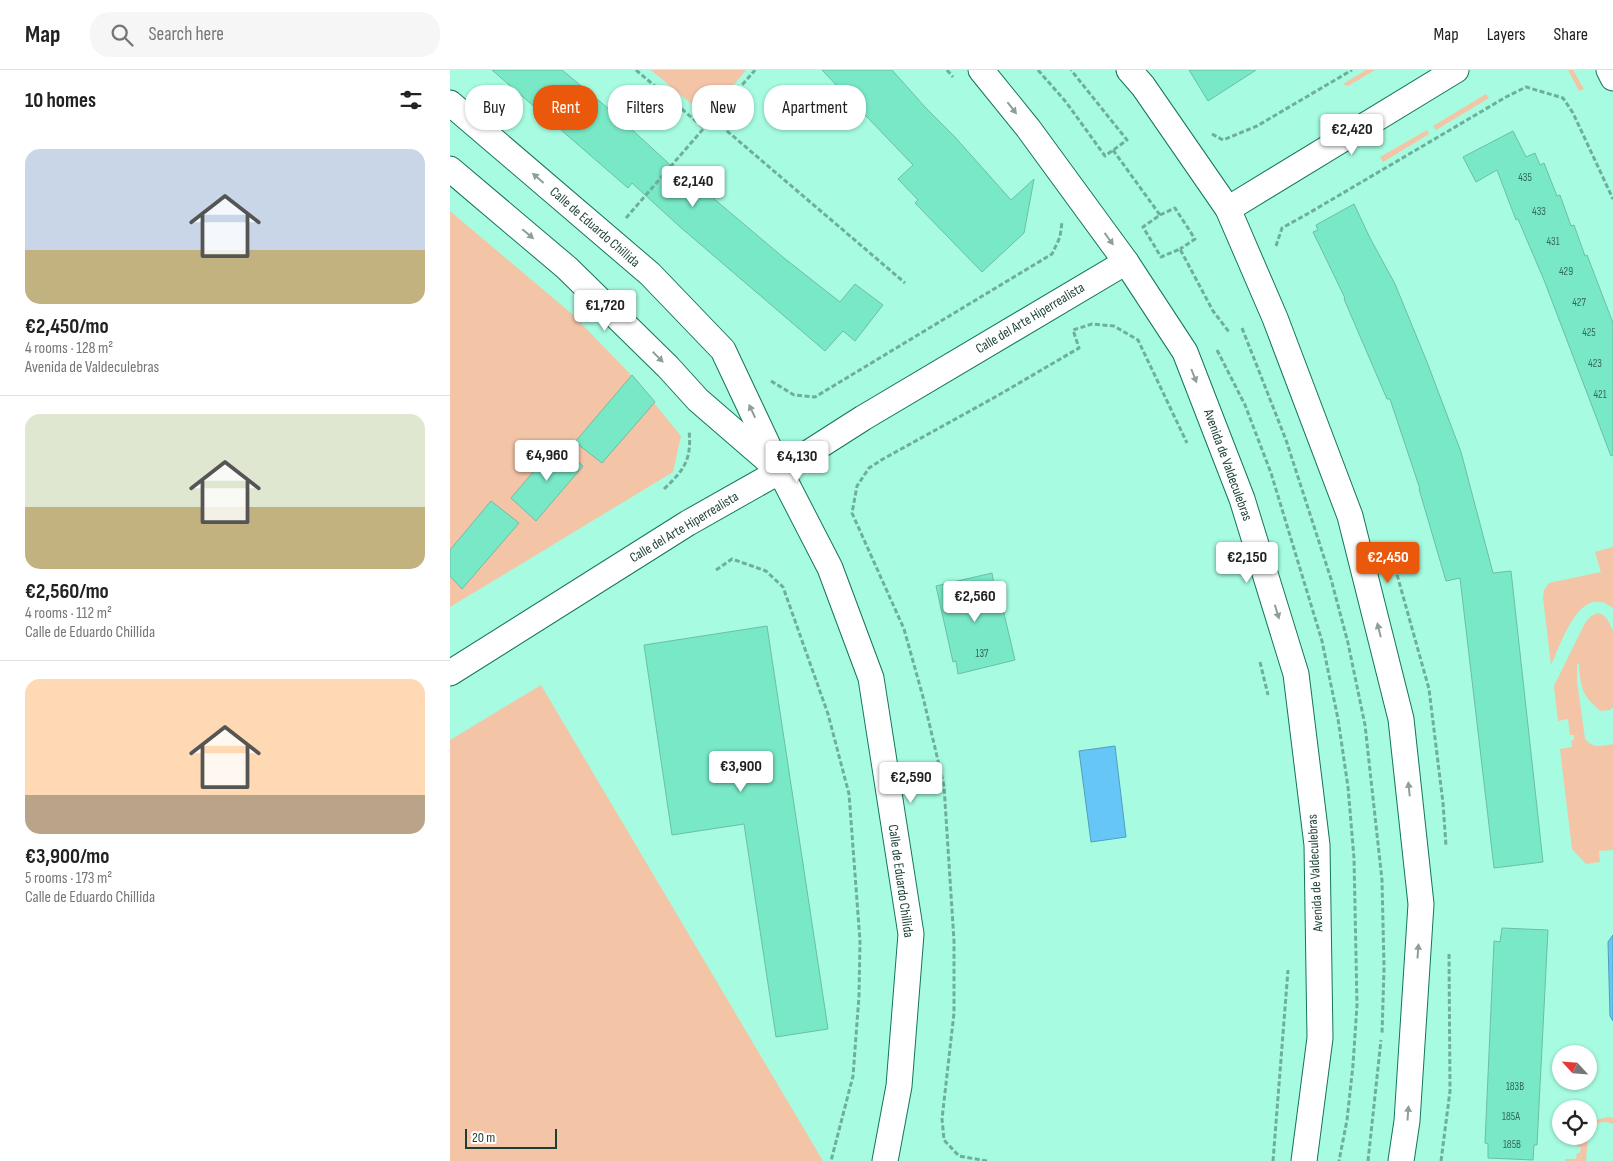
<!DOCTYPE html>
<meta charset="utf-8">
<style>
:root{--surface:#fff;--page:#f6f6f6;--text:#222;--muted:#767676;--line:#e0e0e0;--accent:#ea580c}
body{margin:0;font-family:"Sofia Sans Condensed",sans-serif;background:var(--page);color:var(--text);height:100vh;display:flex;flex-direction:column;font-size:19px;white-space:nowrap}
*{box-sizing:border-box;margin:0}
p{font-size:16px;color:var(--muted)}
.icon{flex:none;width:28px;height:28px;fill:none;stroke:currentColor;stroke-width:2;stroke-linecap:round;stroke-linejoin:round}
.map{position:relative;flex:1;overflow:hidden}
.details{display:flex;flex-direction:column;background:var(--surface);width:450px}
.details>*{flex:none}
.banner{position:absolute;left:15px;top:15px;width:475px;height:45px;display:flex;gap:10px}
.needle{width:32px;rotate:296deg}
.controls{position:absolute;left:1102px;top:975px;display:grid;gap:10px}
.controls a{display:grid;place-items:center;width:45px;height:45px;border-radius:50%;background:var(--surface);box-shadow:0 1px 4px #0004;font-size:25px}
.scale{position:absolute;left:15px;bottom:12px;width:92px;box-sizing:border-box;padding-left:5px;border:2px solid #1c3f35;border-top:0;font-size:14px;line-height:18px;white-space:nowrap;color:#1c3f35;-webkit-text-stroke:4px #fff;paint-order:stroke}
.price{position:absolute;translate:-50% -42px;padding:0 11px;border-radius:5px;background:#fff;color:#222;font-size:16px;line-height:32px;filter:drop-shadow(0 1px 2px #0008)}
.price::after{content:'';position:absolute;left:50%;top:30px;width:15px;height:11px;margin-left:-8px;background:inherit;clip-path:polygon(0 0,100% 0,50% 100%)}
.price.active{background:var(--accent);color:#fff}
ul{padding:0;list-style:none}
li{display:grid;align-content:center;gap:10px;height:265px;padding:0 25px}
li+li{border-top:1px solid var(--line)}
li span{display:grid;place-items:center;height:155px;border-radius:15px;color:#555}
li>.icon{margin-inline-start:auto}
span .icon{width:90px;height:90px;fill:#fffc;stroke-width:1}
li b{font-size:21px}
h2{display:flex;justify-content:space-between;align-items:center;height:60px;padding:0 25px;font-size:21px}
.chip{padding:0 18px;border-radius:20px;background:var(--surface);box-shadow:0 1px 4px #0004;font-size:18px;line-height:45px}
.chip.active{background:var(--accent);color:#fff}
header{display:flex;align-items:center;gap:30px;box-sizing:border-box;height:70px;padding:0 25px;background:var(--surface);border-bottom:1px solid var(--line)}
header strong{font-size:24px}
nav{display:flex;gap:28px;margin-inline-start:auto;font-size:18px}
.search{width:350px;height:45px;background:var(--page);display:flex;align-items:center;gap:12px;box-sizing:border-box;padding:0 18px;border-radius:20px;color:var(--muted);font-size:19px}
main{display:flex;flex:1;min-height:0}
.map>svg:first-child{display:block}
.green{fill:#f4c4a7}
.water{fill:#66c7f7;stroke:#509ebd}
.building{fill:#78e8c7;stroke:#6bbfa5}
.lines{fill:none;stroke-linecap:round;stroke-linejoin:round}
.street-casing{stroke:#15745d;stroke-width:27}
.path{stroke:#6eaf9b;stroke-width:3;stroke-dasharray:5 2.5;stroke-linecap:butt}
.street{stroke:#fff;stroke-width:25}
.oneway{fill:#8e9f9a}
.labels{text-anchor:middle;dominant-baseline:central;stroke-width:4;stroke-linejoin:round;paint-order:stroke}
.number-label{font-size:11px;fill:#33695a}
.street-label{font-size:14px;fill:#1c3f35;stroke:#fff}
</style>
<header>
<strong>Map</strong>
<div class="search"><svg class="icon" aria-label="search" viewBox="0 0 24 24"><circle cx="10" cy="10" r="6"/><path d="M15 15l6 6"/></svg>Search here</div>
<nav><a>Map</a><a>Layers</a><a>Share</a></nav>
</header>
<main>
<section class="details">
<h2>10 homes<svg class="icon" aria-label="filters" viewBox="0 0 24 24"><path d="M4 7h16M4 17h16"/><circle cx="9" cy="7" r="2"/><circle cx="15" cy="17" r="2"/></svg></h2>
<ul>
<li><span style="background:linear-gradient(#c9d6e8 65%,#c2b280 0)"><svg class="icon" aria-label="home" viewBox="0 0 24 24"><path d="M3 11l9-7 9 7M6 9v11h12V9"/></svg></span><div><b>€2,450/mo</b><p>4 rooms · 128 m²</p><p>Avenida de Valdeculebras</p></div></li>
<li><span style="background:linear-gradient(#dfe7d0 60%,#c2b280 0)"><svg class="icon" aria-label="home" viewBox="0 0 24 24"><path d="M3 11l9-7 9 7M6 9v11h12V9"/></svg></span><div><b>€2,560/mo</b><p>4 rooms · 112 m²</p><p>Calle de Eduardo Chillida</p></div></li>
<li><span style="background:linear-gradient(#ffd9b3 75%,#b9a48a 0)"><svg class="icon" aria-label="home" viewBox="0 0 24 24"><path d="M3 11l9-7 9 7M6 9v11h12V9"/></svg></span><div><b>€3,900/mo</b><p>5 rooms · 173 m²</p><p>Calle de Eduardo Chillida</p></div></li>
</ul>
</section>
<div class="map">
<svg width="1163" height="1091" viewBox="0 0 1163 1091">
<rect width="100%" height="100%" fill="#a6fbe0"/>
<g class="green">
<path d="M201,0H296L257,47Z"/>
<path d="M916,0H925L898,16L893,14Z"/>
<path d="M1118,0H1123L1134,19L1129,21Z"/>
<path d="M1036,24L1039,28L986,60L983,56Z"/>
<path d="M977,60L979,64L933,92L930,87Z"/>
<path d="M0,141L122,244L182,306L231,366L223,402L0,537Z"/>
<path d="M1163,477V538C1130,511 1111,574 1101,595L1093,528L1094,520L1099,513L1151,502L1145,482Z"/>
<path d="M1148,543C1157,545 1159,553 1163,561V637L1160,640L1151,641C1132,627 1130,616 1129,593L1127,595V611L1135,669C1143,679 1152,676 1163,674V780L1149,781L1150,792L1136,794L1122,779L1110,679L1122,677L1121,671L1124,670V665H1120L1118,649L1108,651L1104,616L1135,553L1141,546Z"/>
<path d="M91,615L373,1091H0V670Z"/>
<path d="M1158,1047L1163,1048V1054C1154,1050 1146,1052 1139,1059V1052Z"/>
<path d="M1127,1066H1138L1136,1091H1115V1089H1126L1127,1083H1130L1131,1077H1127Z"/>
</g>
<g class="water">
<path d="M665,676L676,767L641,772L629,681Z"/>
<path d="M1163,865V951L1160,946L1158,872Z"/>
</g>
<g class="building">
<path d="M42,0H112L165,44L229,103L231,101L334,188L390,232L405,214L433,235L405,271L393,261L375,281L229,156L182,113L178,118Z"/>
<path d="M372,0H442L475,37L504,66L561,130L584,109L574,163L532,202L465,133L468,130L448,109L463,95Z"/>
<path d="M739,0H806L758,31Z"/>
<path d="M1063,61L1076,87L1085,83L1090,95L1094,93L1107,126L1110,125L1121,156L1124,155L1135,186L1137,185L1163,253V385L1161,386L1094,210L1068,149L1066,150L1047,100L1026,112L1013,87Z"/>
<path d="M904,134L920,168L945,214L977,292L1011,382L1043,503L1061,501L1093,792L1044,798L1010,508L996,511L969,419H970L940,329H937L894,229L895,228L863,162L868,160L866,155Z"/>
<path d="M182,305L205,332L152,393L125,372Z"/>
<path d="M107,374L133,396L86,451L61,428Z"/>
<path d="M41,431L69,453L12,519L0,506V480Z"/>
<path d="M542,503L544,515L547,514L565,590L508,604L506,591L503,592L486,516Z"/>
<path d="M317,556L378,959L326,967L294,754L222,765L194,575Z"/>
<path d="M1052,858L1098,860L1087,1075H1084L1083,1090L1038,1088V1074L1035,1073L1044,871L1050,872Z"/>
</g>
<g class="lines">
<g class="street-casing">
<g id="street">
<path d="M531,0L578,58L676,192L735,282L792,429L846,604L867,775L870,968L854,1091"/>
<path d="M679,0L693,16L778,139L825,248L900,446L951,649L971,834L957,1051L951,1091"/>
<path d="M1159,0L1163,8"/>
<path d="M0,33L200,204L273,280L330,401L380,498L421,608L461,864L449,1016L435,1091"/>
<path d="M0,99L117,198L218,297L248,330L322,394"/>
<path d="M778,139L1006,0"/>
<path d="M0,603L238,453L330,401L413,348L676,192"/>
</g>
</g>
<g class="path">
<path d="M186,0L254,58"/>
<path d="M497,0L503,7"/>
<path d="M588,0L616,32L655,86L677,70L621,0"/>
<path d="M263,49L305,0"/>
<path d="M762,64L773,70L807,56L902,0"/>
<path d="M663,80L710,145L693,157L711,187L730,179L763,241L779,262"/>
<path d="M710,145L725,138L745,169L730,179"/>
<path d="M176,148L254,58L263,49L455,213"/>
<path d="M826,176L832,158L859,143L1056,27L1076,17L1113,28L1123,43L1163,129"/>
<path d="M792,258L836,370L881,509L898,573L915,655L932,810L934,898L932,964"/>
<path d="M767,280L795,335L821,403L872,571L888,649L898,717L904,788L907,935L903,995L897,1050L889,1091"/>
<path d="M321,311L344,325L365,327L602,184L610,167L612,152"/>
<path d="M214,419C234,400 242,390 239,360"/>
<path d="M939,476L979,619L993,733L996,776"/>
<path d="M266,500L282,489L316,501L333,517L378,644L399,724L410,871L409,926L403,1006L381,1091"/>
<path d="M810,592L818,625"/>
<path d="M537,1091L509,1086L494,1070L492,1049L504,943V871L494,716L473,627L454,559L402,443L407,416L419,398L433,389L547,326L629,278L623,260L642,254L664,256L688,270L737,373"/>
<path d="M823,1091L838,900"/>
<path d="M918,1091L931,970"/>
<path d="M991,1091L1000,1021L999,882"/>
</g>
<use href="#street" class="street"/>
</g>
<defs><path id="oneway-solid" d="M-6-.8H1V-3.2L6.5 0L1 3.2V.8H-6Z" transform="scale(1.25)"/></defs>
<g class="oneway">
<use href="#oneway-solid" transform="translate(562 38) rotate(52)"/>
<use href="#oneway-solid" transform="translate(88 108) rotate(-139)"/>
<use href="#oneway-solid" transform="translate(78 164) rotate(40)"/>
<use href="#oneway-solid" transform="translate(659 169) rotate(54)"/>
<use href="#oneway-solid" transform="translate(208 287) rotate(45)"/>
<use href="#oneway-solid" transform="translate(744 306) rotate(69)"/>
<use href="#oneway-solid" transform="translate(302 341) rotate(-115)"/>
<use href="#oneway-solid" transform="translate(827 542) rotate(73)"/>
<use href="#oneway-solid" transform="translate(929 560) rotate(-104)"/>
<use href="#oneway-solid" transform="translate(959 719) rotate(-96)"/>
<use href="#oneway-solid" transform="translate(968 881) rotate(-86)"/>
<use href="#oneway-solid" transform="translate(958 1043) rotate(-86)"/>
</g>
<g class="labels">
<g class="number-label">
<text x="1075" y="107">435</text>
<text x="1089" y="141">433</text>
<text x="1103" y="171">431</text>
<text x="1116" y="201">429</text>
<text x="1129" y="232">427</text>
<text x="1139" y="262">425</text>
<text x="1145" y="293">423</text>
<text x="1150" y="324">421</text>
<text x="532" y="583">137</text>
<text x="1065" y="1016">183B</text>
<text x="1061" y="1046">185A</text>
<text x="1062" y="1074">185B</text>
</g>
<g class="street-label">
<text transform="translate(145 157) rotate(41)">Calle de Eduardo Chillida</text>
<text transform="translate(580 248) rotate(-31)">Calle del Arte Hiperrealista</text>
<text transform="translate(778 395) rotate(70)">Avenida de Valdeculebras</text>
<text transform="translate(234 457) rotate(-31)">Calle del Arte Hiperrealista</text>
<text transform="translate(865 803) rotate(-93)">Avenida de Valdeculebras</text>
<text transform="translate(451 811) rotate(82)">Calle de Eduardo Chillida</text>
</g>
</g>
</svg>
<div class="controls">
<a><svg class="needle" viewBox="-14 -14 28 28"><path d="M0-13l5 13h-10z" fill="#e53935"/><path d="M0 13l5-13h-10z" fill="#767676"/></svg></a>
<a><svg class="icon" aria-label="locate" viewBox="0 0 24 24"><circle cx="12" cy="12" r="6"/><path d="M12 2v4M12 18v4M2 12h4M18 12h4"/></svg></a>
</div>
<div class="scale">20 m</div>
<b class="price" style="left:902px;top:86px">€2,420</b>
<b class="price" style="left:243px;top:138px">€2,140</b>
<b class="price" style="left:155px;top:262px">€1,720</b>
<b class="price" style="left:97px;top:412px">€4,960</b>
<b class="price" style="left:347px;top:413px">€4,130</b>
<b class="price" style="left:797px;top:514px">€2,150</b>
<b class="price active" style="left:938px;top:514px">€2,450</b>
<b class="price" style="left:525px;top:553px">€2,560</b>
<b class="price" style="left:291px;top:723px">€3,900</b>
<b class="price" style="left:461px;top:734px">€2,590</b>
<div class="banner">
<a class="chip">Buy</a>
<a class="chip active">Rent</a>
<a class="chip">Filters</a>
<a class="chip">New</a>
<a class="chip">Apartment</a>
</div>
</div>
</main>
